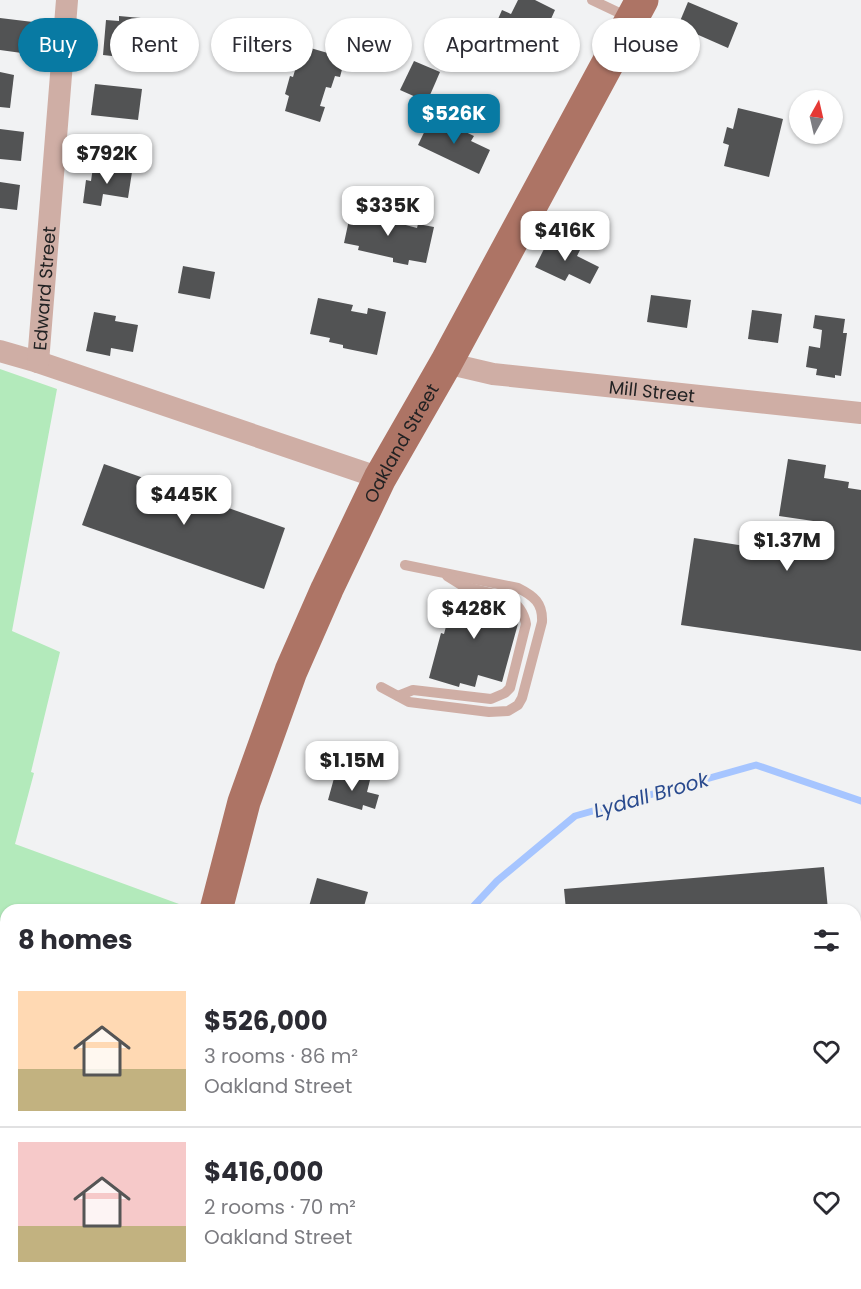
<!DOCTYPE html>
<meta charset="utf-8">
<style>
:root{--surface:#fff;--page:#f7f7f7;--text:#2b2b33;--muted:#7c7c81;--line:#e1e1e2;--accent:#087aa3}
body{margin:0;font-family:Poppins,sans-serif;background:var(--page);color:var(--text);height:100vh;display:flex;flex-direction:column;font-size:22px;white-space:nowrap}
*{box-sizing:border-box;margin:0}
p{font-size:20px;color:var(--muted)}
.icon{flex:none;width:33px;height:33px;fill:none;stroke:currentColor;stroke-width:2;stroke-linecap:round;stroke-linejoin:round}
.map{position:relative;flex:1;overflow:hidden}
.side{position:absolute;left:0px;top:904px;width:861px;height:386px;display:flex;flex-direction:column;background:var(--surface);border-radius:18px 18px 0 0;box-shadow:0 2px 4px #0004}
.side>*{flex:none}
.hud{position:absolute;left:18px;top:18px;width:825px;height:54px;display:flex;gap:12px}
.needle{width:39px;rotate:8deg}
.tools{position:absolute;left:789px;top:90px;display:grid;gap:12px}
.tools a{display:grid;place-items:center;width:54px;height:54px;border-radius:50%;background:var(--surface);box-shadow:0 2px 4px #0004;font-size:30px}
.price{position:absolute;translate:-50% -51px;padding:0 14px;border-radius:12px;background:#fff;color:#222;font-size:20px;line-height:39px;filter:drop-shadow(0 2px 3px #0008)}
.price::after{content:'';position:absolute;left:50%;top:36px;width:18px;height:14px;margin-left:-9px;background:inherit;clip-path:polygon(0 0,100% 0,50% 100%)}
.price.selected{background:var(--accent);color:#fff}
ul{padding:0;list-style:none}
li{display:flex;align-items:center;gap:18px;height:150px;padding:0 18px}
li+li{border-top:2px solid var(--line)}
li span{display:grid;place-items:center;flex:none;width:168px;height:120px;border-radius:0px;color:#555}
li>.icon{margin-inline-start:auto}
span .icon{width:72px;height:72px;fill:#fffc;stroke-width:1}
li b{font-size:26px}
h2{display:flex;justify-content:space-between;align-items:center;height:72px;padding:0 18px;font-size:26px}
.tag{padding:0 21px;border-radius:27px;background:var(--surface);box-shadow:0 2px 4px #0004;font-size:21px;line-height:54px}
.tag.selected{background:var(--accent);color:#fff}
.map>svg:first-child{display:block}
.green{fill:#b3eabb}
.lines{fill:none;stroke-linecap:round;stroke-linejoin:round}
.stream{stroke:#a6c5ff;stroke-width:7}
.building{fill:#525354}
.lane{stroke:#cfaea5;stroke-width:10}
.street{stroke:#cfaea5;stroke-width:22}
.secondary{stroke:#bb8c80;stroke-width:32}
.primary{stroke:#ad7465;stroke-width:33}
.labels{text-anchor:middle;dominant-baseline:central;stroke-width:6;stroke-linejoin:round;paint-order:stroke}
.street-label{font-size:18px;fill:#222223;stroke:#f1f2f3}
.water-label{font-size:20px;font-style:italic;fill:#294a8e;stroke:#f1f2f3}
</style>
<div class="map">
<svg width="861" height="1289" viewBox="0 0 861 1289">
<rect width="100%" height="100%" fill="#f1f2f3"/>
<g class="green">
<path d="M0,369L57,389L12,631L60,652L31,772L34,773L15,844L179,904L174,910H6V933H0Z"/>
<path d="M855,1269H861V1289H152L153,1284H855Z"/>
<path d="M0,1276H6V1284H96L99,1289H0Z"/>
</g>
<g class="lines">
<path class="stream" d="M470,910L497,881L575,816L756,765L861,801"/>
</g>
<g class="building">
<path d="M518,0H535L555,10L542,39L520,29L509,52L488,42L502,10L511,14Z"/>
<path d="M688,2L738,23L728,48L678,26Z"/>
<path d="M119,16L152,19L148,60L103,55L106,20L119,21Z"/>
<path d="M0,18L33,22L29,54L0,50Z"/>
<path d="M307,47L345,58L340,77L335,76L331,88L326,87L320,106L325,107L320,122L285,111L289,96L285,94L290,76L293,77L298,60L303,62Z"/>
<path d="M414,61L440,72L427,102L400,90Z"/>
<path d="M0,72L14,75L10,108L0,107Z"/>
<path d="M95,84L142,89L138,120L91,115Z"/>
<path d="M738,108L783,119L769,177L724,166L729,145L723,143L727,127L733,129Z"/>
<path d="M432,116L474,136L471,141L490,150L479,174L418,145Z"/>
<path d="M0,129L24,132L21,161L0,159Z"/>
<path d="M93,167L132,172L128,198L103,194L101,206L83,203L86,180L91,181Z"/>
<path d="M0,182L20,185L17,210L0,208Z"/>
<path d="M352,206L370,210L369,215L384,218L385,214L403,218L402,224L417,228L418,224L434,227L426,263L409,260L408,265L393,262V258L358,250L359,246L344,243Z"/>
<path d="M551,235L580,250L577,256L599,267L590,284L569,274L565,281L535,267Z"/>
<path d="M183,266L215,272L210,299L178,293Z"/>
<path d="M651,295L691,300L687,328L647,322Z"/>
<path d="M318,298L353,305L351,311L367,314L368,308L386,312L377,355L343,348V345L329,342L330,338L310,334Z"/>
<path d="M752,310L782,314L778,343L748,339Z"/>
<path d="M94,312L116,316L115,321L138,325L133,352L111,348L110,356L86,351Z"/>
<path d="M815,315L845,319L843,333H847L841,376L835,375V378L816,375L817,369L806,367L809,346L820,348L822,330L813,328Z"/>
<path d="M788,459L826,465L824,478L849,482L848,488L861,490V651L681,625L694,538L803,555L804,550L815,551L820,522L779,516Z"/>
<path d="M104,464L285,528L264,589L82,525Z"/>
<path d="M450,589L466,594L467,591L483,595L482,600L510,607L519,620L502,682L478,675L475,687L460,683L459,687L429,678L441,633L444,634L448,619L443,618Z"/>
<path d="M336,771L370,780L367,792L379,795L375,809L363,805L362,810L328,800Z"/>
<path d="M824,867L828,910H566L564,889Z"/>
<path d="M317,878L368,892L363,910H308Z"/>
<rect x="0" y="1141" width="6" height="41"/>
<path d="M855,1165H861V1245L855,1246Z"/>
</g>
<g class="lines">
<g class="lane">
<path d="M592,0L630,18"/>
<path d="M381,687L409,702L489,712L508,711L518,705L522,698L542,622C543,603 534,596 518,588L405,565"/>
<path d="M398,696L413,690L491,699L505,693L510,688L526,624C524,612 518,604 507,597L463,586L447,576"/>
<path d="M855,1016L861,1015"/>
<path d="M855,1120L856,1147L855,1148"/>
</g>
<g class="street">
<path d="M0,351L38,362L380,478"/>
<path id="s1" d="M38,362L67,0"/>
<path id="s2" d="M446,363L493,374L861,413"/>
<path d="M0,1248H6"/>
</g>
<path class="secondary" d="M124,1284L125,1289"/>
<g class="primary">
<path id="s3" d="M216,910L244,802L291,671L327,589L380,478L446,363L642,0"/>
<path d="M0,969H6"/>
</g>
</g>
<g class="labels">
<g class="street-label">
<text stroke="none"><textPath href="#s1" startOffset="74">Edward Street</textPath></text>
<text stroke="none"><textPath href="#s2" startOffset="208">Mill Street</textPath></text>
<text stroke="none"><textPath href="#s3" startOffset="504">Oakland Street</textPath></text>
</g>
<g class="water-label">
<text transform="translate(651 795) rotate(-16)">Lydall Brook</text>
</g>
</g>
</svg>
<div class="tools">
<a><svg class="needle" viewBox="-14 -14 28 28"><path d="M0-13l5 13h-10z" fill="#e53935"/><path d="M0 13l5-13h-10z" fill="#7c7c81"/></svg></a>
</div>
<b class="price selected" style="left:454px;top:145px">$526K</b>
<b class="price" style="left:107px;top:185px">$792K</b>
<b class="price" style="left:388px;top:237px">$335K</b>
<b class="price" style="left:565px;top:262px">$416K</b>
<b class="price" style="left:184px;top:526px">$445K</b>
<b class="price" style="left:787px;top:572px">$1.37M</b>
<b class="price" style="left:474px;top:640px">$428K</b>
<b class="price" style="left:352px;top:792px">$1.15M</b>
<div class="hud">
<a class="tag selected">Buy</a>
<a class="tag">Rent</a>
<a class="tag">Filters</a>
<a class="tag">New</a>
<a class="tag">Apartment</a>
<a class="tag">House</a>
</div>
<section class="side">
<h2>8 homes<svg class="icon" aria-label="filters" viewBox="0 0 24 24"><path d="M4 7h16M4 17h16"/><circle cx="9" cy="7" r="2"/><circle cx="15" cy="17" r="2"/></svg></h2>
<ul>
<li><span style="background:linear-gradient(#ffd9b3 65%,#c2b280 0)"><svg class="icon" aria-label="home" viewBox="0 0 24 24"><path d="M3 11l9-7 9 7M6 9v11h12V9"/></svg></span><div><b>$526,000</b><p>3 rooms · 86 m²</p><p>Oakland Street</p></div><svg class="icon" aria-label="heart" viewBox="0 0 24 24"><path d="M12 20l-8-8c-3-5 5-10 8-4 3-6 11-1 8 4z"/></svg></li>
<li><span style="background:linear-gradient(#f6c9c9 70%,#c2b280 0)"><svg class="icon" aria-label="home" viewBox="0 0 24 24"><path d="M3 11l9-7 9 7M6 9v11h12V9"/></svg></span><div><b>$416,000</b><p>2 rooms · 70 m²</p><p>Oakland Street</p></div><svg class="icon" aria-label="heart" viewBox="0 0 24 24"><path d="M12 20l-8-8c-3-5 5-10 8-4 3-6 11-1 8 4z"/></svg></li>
</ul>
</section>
</div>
